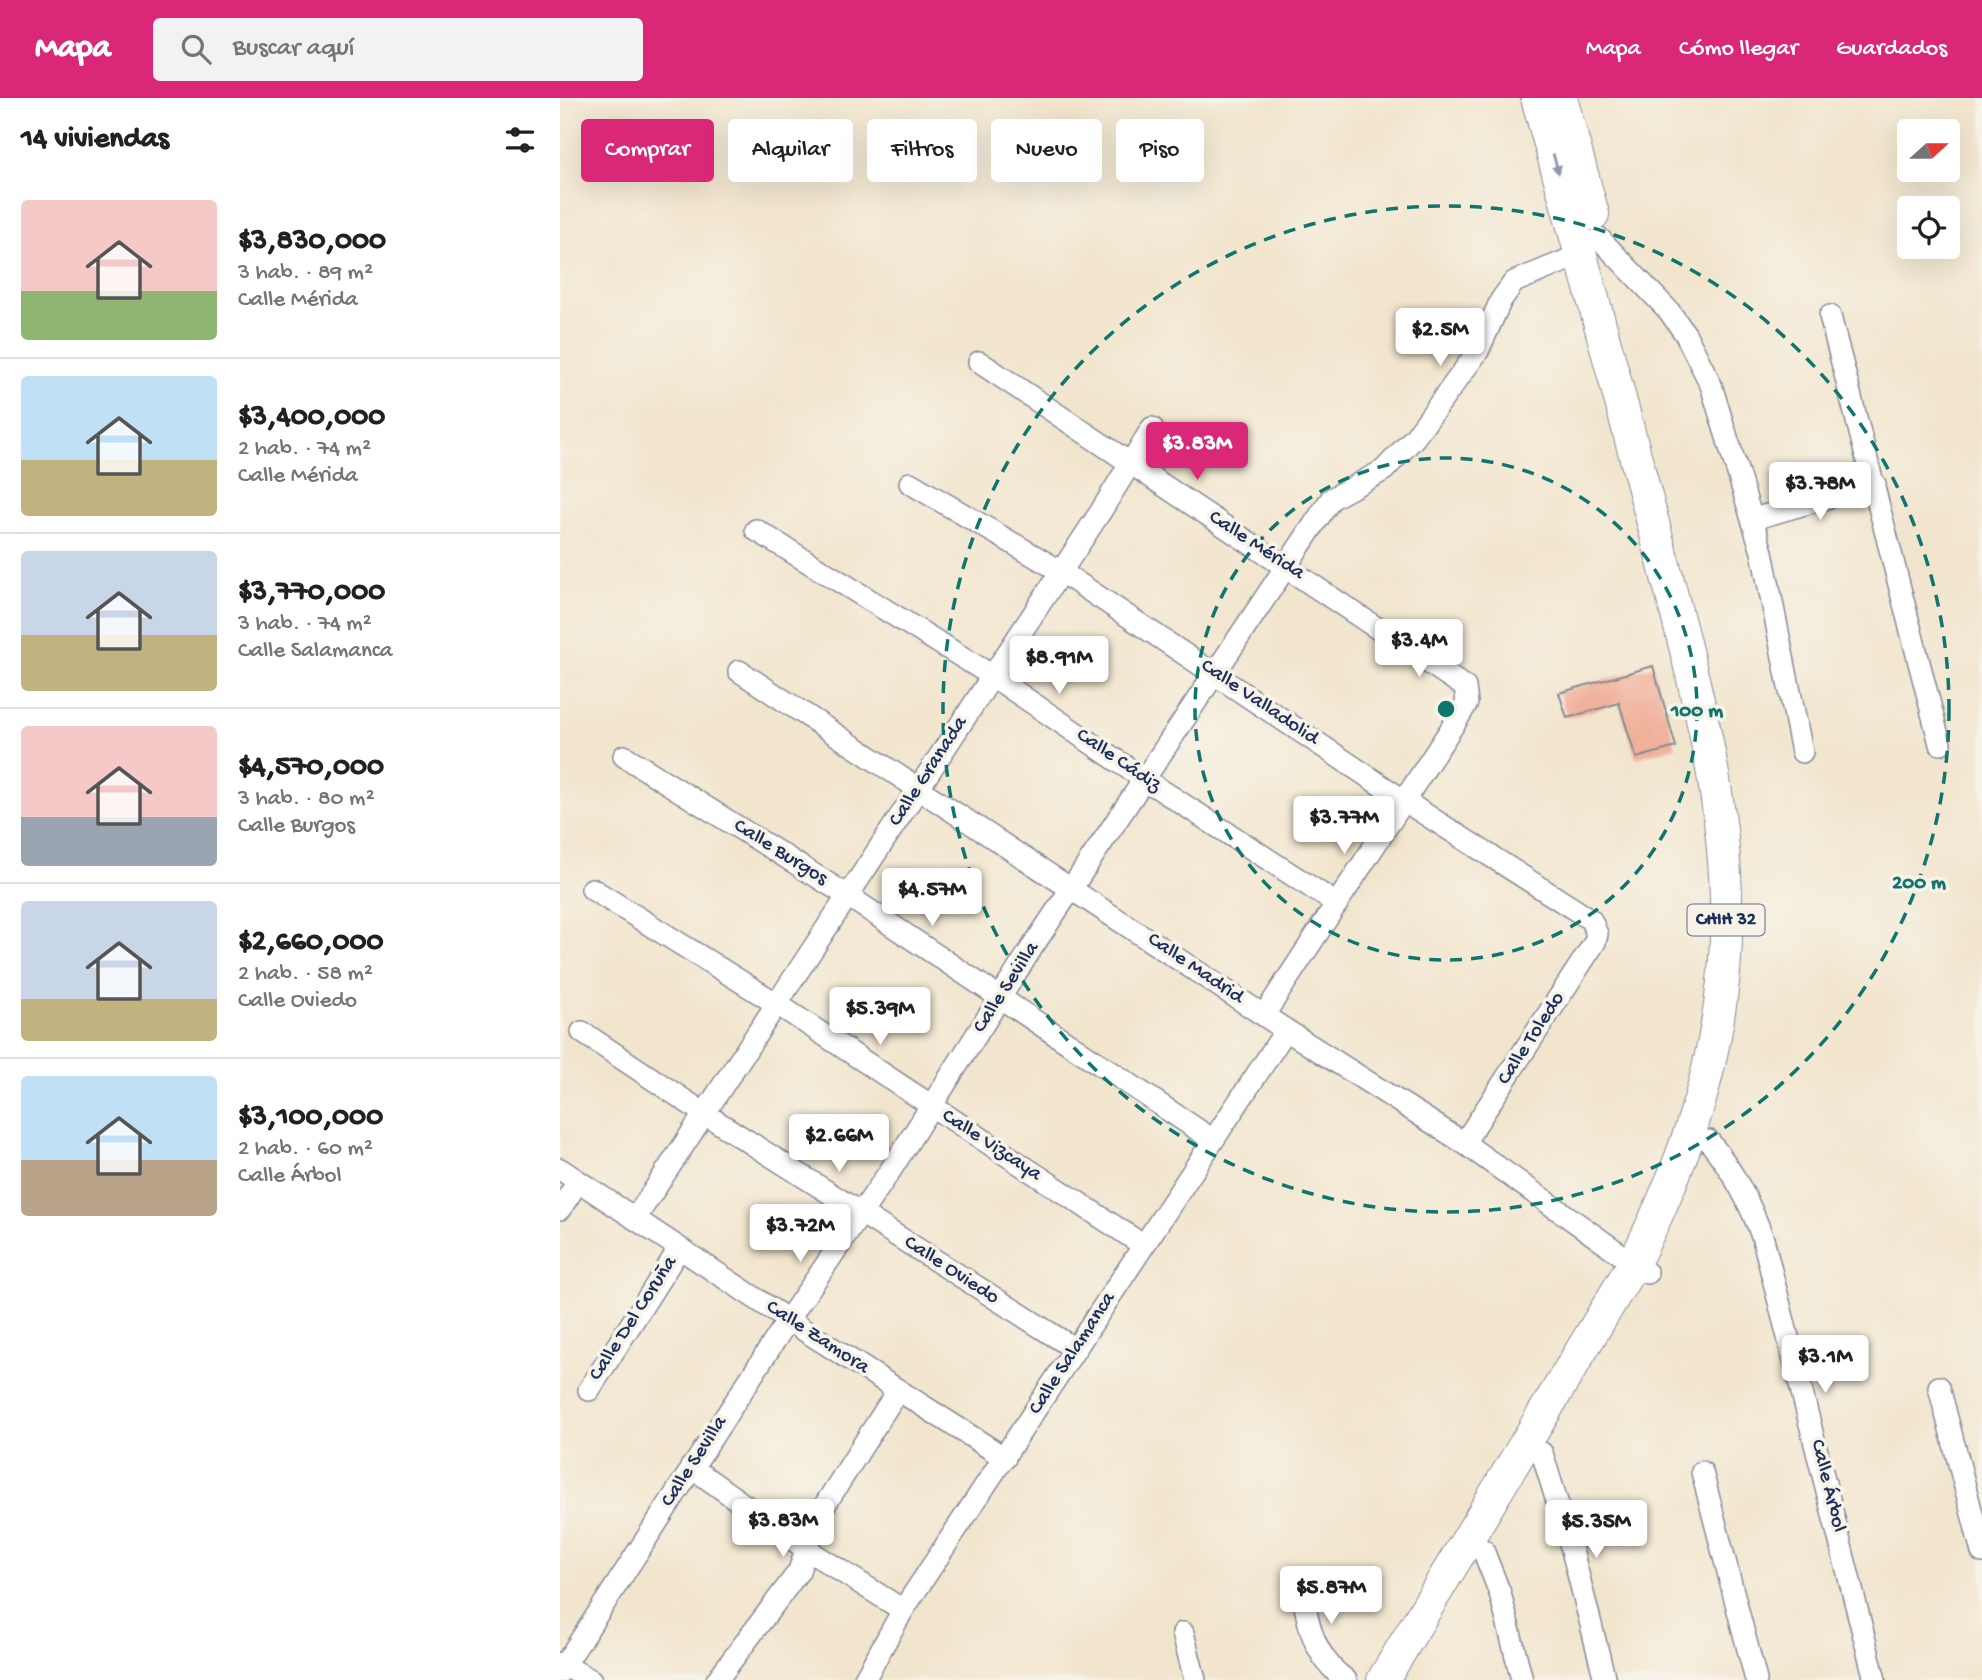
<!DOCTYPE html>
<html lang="es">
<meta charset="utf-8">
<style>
:root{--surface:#fff;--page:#f2f2f2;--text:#202124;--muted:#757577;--line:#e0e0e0;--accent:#db2777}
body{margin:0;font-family:"Gochi Hand",sans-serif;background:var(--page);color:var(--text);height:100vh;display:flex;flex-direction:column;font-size:26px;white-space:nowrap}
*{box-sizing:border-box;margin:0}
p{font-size:23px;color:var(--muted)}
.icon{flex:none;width:38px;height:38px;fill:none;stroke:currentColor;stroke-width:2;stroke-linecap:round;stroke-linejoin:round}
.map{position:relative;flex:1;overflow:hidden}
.panel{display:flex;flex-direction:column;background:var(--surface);width:560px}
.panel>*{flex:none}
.hud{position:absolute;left:21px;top:21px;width:665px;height:63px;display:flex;gap:14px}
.needle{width:46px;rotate:69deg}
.fabs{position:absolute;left:1337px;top:21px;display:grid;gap:14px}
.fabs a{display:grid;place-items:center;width:63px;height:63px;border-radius:7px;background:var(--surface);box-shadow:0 7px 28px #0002;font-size:35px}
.price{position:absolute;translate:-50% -60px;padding:0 16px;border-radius:7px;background:#fff;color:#222;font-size:23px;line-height:46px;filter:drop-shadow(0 2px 4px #0008)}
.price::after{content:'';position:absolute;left:50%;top:42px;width:21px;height:16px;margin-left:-10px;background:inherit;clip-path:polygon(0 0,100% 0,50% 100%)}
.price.selected{background:var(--accent);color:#fff}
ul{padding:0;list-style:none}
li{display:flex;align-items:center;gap:21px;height:175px;padding:0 21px}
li+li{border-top:2px solid var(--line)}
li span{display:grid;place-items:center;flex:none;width:196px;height:140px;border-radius:7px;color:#555}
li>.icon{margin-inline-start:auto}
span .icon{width:84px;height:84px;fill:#fffc;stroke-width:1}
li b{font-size:30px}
h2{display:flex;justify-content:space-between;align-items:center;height:84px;padding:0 21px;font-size:30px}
.chip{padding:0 24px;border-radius:7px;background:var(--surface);box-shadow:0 7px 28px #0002;font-size:24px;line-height:63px}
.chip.selected{background:var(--accent);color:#fff}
header{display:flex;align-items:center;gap:42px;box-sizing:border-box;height:98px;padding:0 35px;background:var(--accent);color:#fff}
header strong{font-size:33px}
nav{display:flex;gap:38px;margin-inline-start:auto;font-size:24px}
.search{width:490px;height:63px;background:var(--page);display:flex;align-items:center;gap:18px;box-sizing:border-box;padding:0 24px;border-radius:7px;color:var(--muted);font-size:26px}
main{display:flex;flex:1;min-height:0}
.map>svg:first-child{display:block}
.building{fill:#f0b09a}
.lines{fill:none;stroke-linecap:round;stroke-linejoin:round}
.street-casing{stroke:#868a96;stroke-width:24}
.primary-casing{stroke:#868a96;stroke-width:34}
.street{stroke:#fff;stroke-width:21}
.primary{stroke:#fff;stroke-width:32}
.oneway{fill:#8d97ae}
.ring{fill:none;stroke:#0f766e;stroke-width:3.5;stroke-dasharray:12 9}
.labels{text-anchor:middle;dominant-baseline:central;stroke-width:7;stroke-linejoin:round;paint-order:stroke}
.shield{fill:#f7f3e8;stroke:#5d6a87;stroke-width:2}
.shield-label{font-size:19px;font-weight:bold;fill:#1b2f5e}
.street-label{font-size:21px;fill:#1b2f5e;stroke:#f7f3e8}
.centre{fill:#0f766e;stroke:#f7f3e8;stroke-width:3.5}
.ring-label{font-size:21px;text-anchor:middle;font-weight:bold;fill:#0f766e;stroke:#f7f3e8;stroke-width:7;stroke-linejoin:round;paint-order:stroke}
</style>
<header>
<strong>Mapa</strong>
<div class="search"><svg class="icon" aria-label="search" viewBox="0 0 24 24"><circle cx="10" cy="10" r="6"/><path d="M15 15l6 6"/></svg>Buscar aquí</div>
<nav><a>Mapa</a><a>Cómo llegar</a><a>Guardados</a></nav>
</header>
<main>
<section class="panel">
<h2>14 viviendas<svg class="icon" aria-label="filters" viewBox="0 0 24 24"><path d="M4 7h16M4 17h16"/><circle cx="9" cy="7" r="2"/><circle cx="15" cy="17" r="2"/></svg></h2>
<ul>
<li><span style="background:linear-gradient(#f6c9c9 65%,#8fb573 0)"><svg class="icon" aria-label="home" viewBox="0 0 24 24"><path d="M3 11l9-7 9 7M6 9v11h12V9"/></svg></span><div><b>$3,830,000</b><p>3 hab. · 89 m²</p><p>Calle Mérida</p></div></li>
<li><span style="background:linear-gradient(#bfe0f5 60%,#c2b280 0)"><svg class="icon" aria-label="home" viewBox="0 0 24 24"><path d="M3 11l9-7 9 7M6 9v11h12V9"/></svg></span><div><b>$3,400,000</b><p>2 hab. · 74 m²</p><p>Calle Mérida</p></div></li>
<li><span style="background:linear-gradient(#c9d6e8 60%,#c2b280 0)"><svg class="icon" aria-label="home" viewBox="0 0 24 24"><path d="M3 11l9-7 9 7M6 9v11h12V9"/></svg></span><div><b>$3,770,000</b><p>3 hab. · 74 m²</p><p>Calle Salamanca</p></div></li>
<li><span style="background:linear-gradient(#f6c9c9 65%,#9aa5b1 0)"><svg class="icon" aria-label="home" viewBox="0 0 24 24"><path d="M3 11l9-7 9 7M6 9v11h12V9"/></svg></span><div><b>$4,570,000</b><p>3 hab. · 80 m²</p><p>Calle Burgos</p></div></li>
<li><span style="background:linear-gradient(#c9d6e8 70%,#c2b280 0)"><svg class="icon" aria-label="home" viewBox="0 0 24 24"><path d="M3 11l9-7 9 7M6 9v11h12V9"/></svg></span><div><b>$2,660,000</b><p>2 hab. · 58 m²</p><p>Calle Oviedo</p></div></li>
<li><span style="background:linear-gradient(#bfe0f5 60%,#b9a48a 0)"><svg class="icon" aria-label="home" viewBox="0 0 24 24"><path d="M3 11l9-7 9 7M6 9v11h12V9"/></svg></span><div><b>$3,100,000</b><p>2 hab. · 60 m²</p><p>Calle Árbol</p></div></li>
</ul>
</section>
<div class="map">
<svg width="1422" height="1582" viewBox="0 0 1422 1582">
<rect width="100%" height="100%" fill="#f7f3e8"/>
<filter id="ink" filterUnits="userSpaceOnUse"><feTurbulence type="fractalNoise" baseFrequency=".0143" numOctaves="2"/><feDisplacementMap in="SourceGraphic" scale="14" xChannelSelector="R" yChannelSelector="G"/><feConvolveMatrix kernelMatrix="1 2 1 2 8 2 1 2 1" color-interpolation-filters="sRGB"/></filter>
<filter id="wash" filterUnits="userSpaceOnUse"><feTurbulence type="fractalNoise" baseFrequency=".00686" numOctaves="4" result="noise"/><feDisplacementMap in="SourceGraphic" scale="28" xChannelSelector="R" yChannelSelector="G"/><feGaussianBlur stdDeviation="1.57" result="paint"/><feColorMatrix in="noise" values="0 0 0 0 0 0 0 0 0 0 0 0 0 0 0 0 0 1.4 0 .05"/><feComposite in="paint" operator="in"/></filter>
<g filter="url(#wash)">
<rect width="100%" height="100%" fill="#f2e5ce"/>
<g id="blocks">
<path class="building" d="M1093,568L1116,649L1076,660L1059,605L1007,620L999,595Z"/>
</g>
</g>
<g filter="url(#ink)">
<use href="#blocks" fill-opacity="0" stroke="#868a96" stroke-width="2"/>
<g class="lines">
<g class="street-casing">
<g id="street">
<path d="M1039,140L1109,213L1126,237L1151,287L1202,454L1242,654"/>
<path d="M1270,218L1380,646"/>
<path d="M419,264L905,589L907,605L898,620L704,917"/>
<path d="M350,385L500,473L846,704L1031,822L1037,836L1035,844L904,1045"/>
<path d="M1193,421L1315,386"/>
<path d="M196,432L431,577L584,681L777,806"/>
<path d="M179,573L726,932L904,1045L1087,1175"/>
<path d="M64,658L288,798L653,1042"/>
<path d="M32,791L217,906L583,1147"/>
<path d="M22,934L145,1016L515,1251"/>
<path d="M1149,1043C1174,1074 1190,1104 1203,1141L1315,1582"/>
<path d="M0,1071L228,1222L445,1360"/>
<path d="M0,1111L18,1084"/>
<path d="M75,1121L541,413L592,330"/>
<path d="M1379,1289L1422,1454"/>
<path d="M29,1292L119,1151"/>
<path d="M982,1355L1012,1452L1045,1582"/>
<path d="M131,1369L246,1451L343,1512"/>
<path d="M1142,1374L1196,1582"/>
<path d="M923,1452L940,1495L962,1582"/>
<path d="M741,1486C747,1523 753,1559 786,1582"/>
<path d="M623,1535L635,1582"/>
<path d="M0,1565L31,1582"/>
<path d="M0,1574L228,1222L330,1073L471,851L771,401L824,372L855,339L918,253L941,202L954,184L1022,156"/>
<path d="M157,1582L239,1473L256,1421L338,1292"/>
<path d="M304,1582L343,1512L726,932"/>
</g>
</g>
<g class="primary-casing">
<g id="primary">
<path d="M1001,0L1033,116"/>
<path d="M823,1582L1074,1165C1121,1070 1151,991 1163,884C1179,734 1135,588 1098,444C1059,295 1019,148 977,0"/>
</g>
</g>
<use href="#street" class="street"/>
<use href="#primary" class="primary"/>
</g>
<defs><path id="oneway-solid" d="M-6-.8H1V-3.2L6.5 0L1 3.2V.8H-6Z" transform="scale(1.75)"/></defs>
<use class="oneway" href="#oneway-solid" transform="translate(996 66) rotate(74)"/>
</g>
<g class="ring">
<circle cx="886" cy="611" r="251"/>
<circle cx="886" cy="611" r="503"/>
</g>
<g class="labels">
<rect class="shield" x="1127.5" y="806.5" width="77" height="31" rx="5"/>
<g class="shield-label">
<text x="1166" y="822">CHIH 32</text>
</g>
<g class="street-label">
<text transform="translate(696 448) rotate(33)">Calle Mérida</text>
<text transform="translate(699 605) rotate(34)">Calle Valladolid</text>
<text transform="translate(558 663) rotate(34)">Calle Cádiz</text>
<text transform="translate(369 674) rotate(-57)">Calle Granada</text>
<text transform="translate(220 755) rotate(32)">Calle Burgos</text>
<text transform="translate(635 871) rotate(34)">Calle Madrid</text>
<text transform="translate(447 890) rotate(-57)">Calle Sevilla</text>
<text transform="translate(972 941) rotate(-57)">Calle Toledo</text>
<text transform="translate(431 1048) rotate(33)">Calle Vizcaya</text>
<text transform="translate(391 1173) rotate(33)">Calle Oviedo</text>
<text transform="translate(74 1221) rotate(-57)">Calle Del Coruña</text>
<text transform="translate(257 1240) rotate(33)">Calle Zamora</text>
<text transform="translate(513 1256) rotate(-57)">Calle Salamanca</text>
<text transform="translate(135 1364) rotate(-57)">Calle Sevilla</text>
<text transform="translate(1267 1388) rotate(76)">Calle Árbol</text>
</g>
</g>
<circle cx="886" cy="611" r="10" class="centre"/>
<g class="ring-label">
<text x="1137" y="618">100 m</text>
<text x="1359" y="790">200 m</text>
</g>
</svg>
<div class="fabs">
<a><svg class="needle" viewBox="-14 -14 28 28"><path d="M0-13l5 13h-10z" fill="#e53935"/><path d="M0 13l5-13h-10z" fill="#757577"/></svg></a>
<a><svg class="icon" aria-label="locate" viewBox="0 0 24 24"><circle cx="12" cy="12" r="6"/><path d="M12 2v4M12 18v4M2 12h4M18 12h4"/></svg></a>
</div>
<b class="price" style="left:880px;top:270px">$2.5M</b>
<b class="price selected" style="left:637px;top:384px">$3.83M</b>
<b class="price" style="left:1260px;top:424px">$3.78M</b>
<b class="price" style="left:859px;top:581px">$3.4M</b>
<b class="price" style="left:499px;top:598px">$8.91M</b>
<b class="price" style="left:784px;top:758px">$3.77M</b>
<b class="price" style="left:372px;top:830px">$4.57M</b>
<b class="price" style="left:320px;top:949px">$5.39M</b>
<b class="price" style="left:279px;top:1076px">$2.66M</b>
<b class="price" style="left:240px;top:1166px">$3.72M</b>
<b class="price" style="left:1265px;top:1297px">$3.1M</b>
<b class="price" style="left:223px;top:1461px">$3.83M</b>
<b class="price" style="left:1036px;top:1462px">$5.35M</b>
<b class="price" style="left:771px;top:1528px">$5.87M</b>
<div class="hud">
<a class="chip selected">Comprar</a>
<a class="chip">Alquilar</a>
<a class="chip">Filtros</a>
<a class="chip">Nuevo</a>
<a class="chip">Piso</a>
</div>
</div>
</main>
